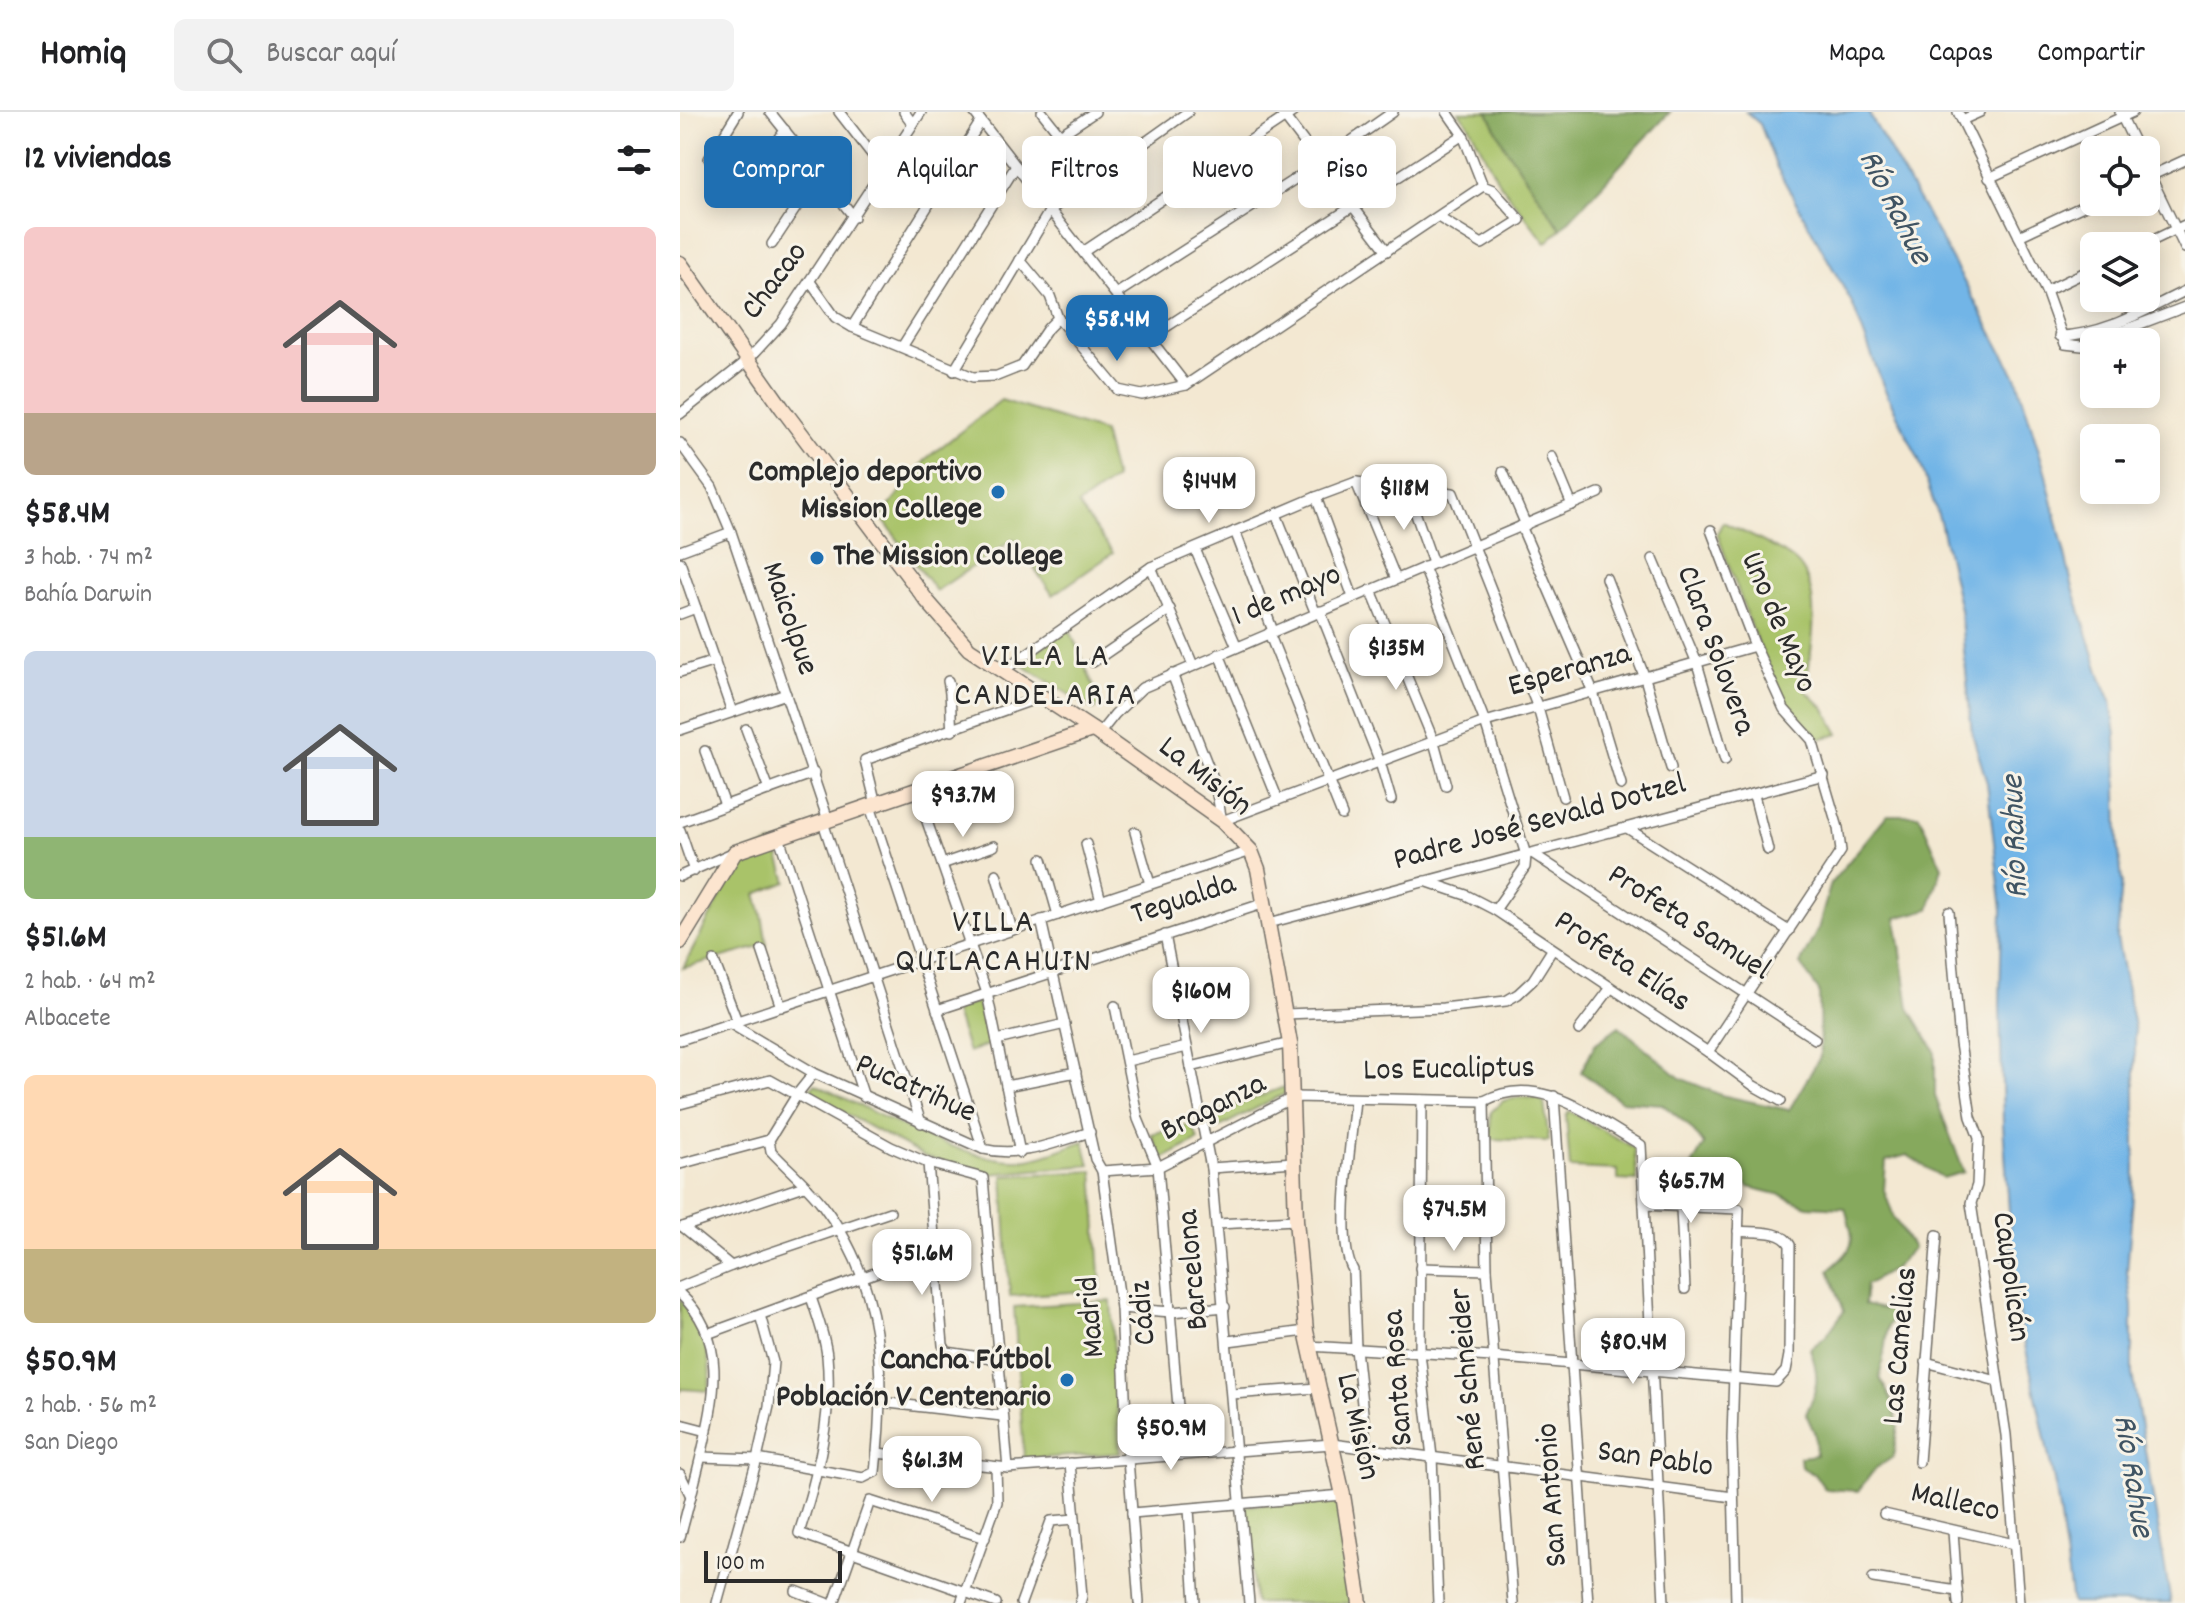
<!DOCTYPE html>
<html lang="es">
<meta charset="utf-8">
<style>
:root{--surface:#fff;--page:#f2f2f2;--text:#202124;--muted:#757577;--line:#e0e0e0;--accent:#1f6fb2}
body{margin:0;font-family:Dekko,sans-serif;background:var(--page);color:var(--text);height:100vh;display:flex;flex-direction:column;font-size:30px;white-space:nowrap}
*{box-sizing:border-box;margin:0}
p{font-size:26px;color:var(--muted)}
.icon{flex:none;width:44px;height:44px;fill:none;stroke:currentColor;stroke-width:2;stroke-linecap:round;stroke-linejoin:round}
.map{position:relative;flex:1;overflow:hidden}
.sheet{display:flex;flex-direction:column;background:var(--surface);width:680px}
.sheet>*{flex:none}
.banner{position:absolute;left:24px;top:24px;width:760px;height:72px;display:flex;gap:16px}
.buttons{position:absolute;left:1400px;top:24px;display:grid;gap:16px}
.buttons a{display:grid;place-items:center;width:80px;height:80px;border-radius:12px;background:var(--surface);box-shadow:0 4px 20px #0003;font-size:40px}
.scale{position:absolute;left:24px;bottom:20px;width:138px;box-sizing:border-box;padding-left:8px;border:4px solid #2b2b2b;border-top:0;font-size:22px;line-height:28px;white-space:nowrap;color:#2b2b2b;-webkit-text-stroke:6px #f7f3e8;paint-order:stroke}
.price{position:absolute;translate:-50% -68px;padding:0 18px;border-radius:16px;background:#fff;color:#222;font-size:26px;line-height:52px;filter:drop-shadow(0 2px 4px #0008)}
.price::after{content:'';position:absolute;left:50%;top:48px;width:24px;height:18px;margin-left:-12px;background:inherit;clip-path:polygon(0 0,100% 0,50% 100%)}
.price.active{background:var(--accent);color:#fff}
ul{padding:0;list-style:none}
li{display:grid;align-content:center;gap:16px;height:424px;padding:0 24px}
li span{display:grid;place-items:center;height:248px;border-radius:12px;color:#555}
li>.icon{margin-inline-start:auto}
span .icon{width:144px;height:144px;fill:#fffc;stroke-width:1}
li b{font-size:34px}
h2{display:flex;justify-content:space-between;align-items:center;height:96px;padding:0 24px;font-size:34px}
.pill{padding:0 28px;border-radius:12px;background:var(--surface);box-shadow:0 4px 20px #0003;font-size:28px;line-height:72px}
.pill.active{background:var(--accent);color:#fff}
header{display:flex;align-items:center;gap:48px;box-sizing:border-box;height:112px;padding:0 40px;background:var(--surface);border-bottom:2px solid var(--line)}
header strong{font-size:38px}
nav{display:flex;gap:44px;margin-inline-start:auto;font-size:28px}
.search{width:560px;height:72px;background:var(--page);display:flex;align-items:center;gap:20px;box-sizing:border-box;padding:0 28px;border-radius:12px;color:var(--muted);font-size:30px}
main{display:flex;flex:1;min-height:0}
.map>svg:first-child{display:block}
.green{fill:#a9c369;stroke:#6a774a;stroke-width:2}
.forest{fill:#86a95d;stroke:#586a44;stroke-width:2}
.water{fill:#72b5e7;stroke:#4e7089;stroke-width:2}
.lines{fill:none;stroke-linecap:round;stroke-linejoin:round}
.street-casing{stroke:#716d65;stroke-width:12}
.secondary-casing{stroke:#716d65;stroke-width:17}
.street{stroke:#fff;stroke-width:9}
.secondary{stroke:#fce5cf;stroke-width:14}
.poi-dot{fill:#1f6fb2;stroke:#f7f3e8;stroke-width:3}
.labels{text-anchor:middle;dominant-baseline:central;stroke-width:6;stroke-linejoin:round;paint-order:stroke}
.street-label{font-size:32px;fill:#2b2b2b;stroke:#f7f3e8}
.poi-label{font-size:32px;font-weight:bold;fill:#2b2b2b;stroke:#f7f3e8;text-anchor:end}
.water-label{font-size:34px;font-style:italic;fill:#405463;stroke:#f7f3e8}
.neighbourhood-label{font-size:34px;letter-spacing:2px;fill:#2b2b2b;stroke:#f7f3e8}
</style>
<header>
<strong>Homiq</strong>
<div class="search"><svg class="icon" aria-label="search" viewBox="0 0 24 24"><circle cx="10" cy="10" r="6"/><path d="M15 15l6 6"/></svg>Buscar aquí</div>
<nav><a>Mapa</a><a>Capas</a><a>Compartir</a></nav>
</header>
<main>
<section class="sheet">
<h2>12 viviendas<svg class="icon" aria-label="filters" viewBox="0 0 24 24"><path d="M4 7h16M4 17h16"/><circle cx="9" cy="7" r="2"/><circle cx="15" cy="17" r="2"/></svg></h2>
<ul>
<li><span style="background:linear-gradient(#f6c9c9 75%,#b9a48a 0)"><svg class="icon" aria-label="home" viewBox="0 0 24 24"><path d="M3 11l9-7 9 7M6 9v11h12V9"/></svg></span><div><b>$58.4M</b><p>3 hab. · 74 m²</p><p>Bahía Darwin</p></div></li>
<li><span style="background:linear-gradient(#c9d6e8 75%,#8fb573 0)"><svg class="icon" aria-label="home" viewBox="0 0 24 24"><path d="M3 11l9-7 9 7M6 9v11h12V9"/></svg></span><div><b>$51.6M</b><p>2 hab. · 64 m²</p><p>Albacete</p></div></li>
<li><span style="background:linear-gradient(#ffd9b3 70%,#c2b280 0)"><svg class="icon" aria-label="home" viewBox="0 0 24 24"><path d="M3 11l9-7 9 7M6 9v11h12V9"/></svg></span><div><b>$50.9M</b><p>2 hab. · 56 m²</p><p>San Diego</p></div></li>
</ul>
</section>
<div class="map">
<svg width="1505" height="1491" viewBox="0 0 1505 1491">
<rect width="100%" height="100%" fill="#f7f3e8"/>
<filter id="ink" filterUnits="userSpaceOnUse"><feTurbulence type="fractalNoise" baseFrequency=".0125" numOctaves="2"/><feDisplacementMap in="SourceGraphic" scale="16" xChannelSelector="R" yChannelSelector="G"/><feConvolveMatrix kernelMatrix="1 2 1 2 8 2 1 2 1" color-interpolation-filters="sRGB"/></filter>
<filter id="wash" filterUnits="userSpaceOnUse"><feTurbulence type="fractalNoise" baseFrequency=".006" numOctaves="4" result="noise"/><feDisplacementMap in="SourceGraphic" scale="32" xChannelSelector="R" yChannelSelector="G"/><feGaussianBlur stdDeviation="1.8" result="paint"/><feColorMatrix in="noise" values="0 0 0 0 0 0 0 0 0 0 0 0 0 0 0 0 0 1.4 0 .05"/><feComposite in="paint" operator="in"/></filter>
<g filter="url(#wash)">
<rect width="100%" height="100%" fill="#f3e8d2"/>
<g class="green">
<path d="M779,0H808L825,35L881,117L866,131L818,69L789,13Z"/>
<path d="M321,288L423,320L435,367L398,393L433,441L373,483L334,427L256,479L201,405L247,346Z"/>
<path d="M1043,410C1066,422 1094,433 1114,448C1145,473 1131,544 1125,578L1145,597L1159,622L1139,627L1110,601L1074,522L1037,421Z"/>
<path d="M389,516L421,592L414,598L339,551Z"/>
<path d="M95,731L107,770L76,782L82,803L87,833L3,856L63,742Z"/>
<path d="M297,890L311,932L288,940L274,898Z"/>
<path d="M135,972C187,996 282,1050 338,1048C360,1047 383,1036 404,1029L410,1053L309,1062L245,1045L126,980Z"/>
<path d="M604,975L606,981L536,1017L534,1002Z"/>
<path d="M841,985L860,987L864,991L869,1029L810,1027L811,1000L823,989Z"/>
<path d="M889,999L954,1036L957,1069L938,1068V1058L890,1056L886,1004Z"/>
<path d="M512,1012L518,1028L482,1047L471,1022Z"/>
<path d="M413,1059L421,1178L330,1184L323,1064Z"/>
<path d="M0,1187C22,1213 33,1245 29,1279L2,1277L0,1280Z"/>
<path d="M431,1189L440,1341L344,1347L334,1195Z"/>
<path d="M660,1386L675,1491H575L565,1394Z"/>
</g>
<g class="forest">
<path d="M808,0H990L881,117L825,35Z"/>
<path d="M1207,703H1239L1262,755L1249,797L1216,806L1229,896L1255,939V984L1284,1060L1263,1066L1227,1043L1206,1049L1204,1078L1214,1106L1233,1136L1215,1156L1186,1173L1184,1193L1217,1200L1208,1214L1200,1266L1213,1291L1218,1314L1213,1345L1195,1357L1178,1379L1145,1377L1135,1363L1121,1355L1120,1345L1136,1343L1135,1322L1126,1302C1138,1276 1140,1264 1130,1237L1146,1224L1164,1199L1149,1158C1177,1134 1175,1131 1165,1096L1127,1094L1101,1083L1069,1075L1051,1058L1012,1054L1024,1032L1008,1013L982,992L941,989L901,960L915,932L939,914L1000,966L1041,983L1109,998L1140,945L1139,879L1120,852L1138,817L1151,771Z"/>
</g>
<path class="water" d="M1066,0H1188L1257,120L1337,267L1365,359L1392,472L1421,566L1431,589L1436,623L1438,728L1442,770L1437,827L1455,920V1059L1447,1160L1452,1194V1262L1491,1491H1392L1376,1378L1335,1186L1323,1012L1320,894L1322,798L1307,671L1292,621L1280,497L1260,409L1239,348L1204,276L1172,191L1097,56L1080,12Z"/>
</g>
<g filter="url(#ink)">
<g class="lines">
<g class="street-casing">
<g id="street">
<path d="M90,0L174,105"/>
<path d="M159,0L204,58"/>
<path d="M224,0L233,12"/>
<path d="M294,0L506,273"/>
<path d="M362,0L414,66"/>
<path d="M601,0L707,139"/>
<path d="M767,0L783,23L803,74"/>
<path d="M1278,0L1366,179L1385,232L1402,234L1505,195"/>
<path d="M1440,1L1458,38"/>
<path d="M1282,8L1300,0"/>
<path d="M380,23L415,0"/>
<path d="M29,47L58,0"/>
<path d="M1466,55L1505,136"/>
<path d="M1309,66L1453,0"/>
<path d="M1466,66L1505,48"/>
<path d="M58,88L105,18"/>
<path d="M758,105L802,132L840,108L813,78L803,74"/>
<path d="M1339,124L1414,89"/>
<path d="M92,132L139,61"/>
<path d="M1461,134L1505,113"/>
<path d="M403,140L613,0"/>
<path d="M340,148L370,184L378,206L438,278L462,283L506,273L803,74"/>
<path d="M131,171L155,205L172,215L293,265L317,264L342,254L368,216L378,206"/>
<path d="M1366,179L1414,156"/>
<path d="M436,182L640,51L713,0"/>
<path d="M172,215L301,9"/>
<path d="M1380,224C1425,223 1465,198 1505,179"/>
<path d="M469,226L783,23"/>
<path d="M222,235L336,54"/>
<path d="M274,259L370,98L508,0"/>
<path d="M0,302L67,249L101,212L241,0"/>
<path d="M0,331L32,375L51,420L148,708"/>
<path d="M872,345L892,393"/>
<path d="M823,360L846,413"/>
<path d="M676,370L716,467"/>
<path d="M727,377L753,451"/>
<path d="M636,385L673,485"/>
<path d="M596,402L636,502"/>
<path d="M841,414L913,580L941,673"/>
<path d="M555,419L593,519"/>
<path d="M515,437L557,535"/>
<path d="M0,439L51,420"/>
<path d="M973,447L1017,551L1045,648"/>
<path d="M0,450L52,600"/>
<path d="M471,455L513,553"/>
<path d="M744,455L805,610L846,743L845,755L815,798"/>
<path d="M926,466L965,566L991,656"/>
<path d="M691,478L754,630L766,673"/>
<path d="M640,499L700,650L711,688"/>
<path d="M0,502L16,496"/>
<path d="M589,521L662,703"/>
<path d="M539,542L598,688"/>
<path d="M413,550L490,497"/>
<path d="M0,560L35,549"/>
<path d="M321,560L471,455L636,385L676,370L773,381L858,596L883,685"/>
<path d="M492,562L535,672L542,709L805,610L1075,534"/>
<path d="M268,569C272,584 270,602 272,619"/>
<path d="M66,617L89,678"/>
<path d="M0,618L106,582"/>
<path d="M419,622L435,602L462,576L919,381"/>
<path d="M25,639L45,693"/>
<path d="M236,678L307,881L340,1041"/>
<path d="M1074,683L1088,738"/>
<path d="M196,692L185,648L361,585"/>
<path d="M190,694L303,1037"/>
<path d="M0,710L134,661"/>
<path d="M143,710L241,1011"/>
<path d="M947,716L1109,819"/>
<path d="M0,718L14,759"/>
<path d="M455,720L470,772"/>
<path d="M99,725L184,985"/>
<path d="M406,732L421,789"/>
<path d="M852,741L1135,927"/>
<path d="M362,747L378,803"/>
<path d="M262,752L314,734"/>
<path d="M316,762L332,818"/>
<path d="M0,764L52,741"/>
<path d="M745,769L786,783L815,798L1028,940L1074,974L1101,989"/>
<path d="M1269,800L1280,931L1291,1005L1299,1026L1297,1073L1291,1091L1326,1323L1339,1491"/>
<path d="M361,808L415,1047L422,1059L478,1055L614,985L804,989C860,959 913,1006 961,1033L984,1491"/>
<path d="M589,811L1144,663"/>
<path d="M485,823L531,1056L569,1491"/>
<path d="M82,838L101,895"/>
<path d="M34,849L57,909"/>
<path d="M435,894L458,1007L478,1055L502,1343"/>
<path d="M257,898L585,791"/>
<path d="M605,902L763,896L826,889L838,882L853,868L872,838"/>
<path d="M51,912L134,961L303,1037C340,1046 374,1031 410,1020"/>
<path d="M899,918L930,877"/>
<path d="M0,928L571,739"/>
<path d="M317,928L385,912"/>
<path d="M1028,940L1161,739L1158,716L1132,628L1104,597L1075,534L1031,418"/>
<path d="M447,949L507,935"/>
<path d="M511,955L610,931"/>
<path d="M326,974L396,960"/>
<path d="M874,984L908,1491"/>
<path d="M675,987C672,1024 655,1129 673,1158L676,1237L687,1337"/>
<path d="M742,988L740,1241L752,1345L758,1491"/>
<path d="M804,989L807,1158L833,1491"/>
<path d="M0,992L90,968L211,1035L248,1051L303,1066L328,1356"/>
<path d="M248,1051L263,1233L267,1240L319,1248"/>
<path d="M0,1052L89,1028"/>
<path d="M531,1056L614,1050"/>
<path d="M422,1059L441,1196L448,1347L459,1491"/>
<path d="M964,1093L1059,1097L1052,1327L1056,1491"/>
<path d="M1001,1096L1005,1177"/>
<path d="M537,1112L616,1108"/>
<path d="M3,1115L124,1074"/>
<path d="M3,1115L51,1154"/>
<path d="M740,1156L807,1158"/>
<path d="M0,1175L51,1154L210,1100"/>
<path d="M0,1182C48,1226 35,1284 22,1340C15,1368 8,1397 0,1425"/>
<path d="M131,1185C137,1204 145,1224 147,1244C153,1304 137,1365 119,1421L316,1491"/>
<path d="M441,1196L491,1200L545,1195"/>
<path d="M27,1222L255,1139"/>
<path d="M548,1229L626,1219"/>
<path d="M629,1234L812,1245L1096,1270L1106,1259L1109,1243L1110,1133C1102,1117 1074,1121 1058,1119"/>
<path d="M1246,1250L1317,1269"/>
<path d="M552,1282L638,1276"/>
<path d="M200,1290L322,1304"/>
<path d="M0,1312L27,1319"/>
<path d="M197,1341L328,1356L652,1332L1053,1385"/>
<path d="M21,1345L77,1347L183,1366L195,1360C206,1262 204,1173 142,1092C127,1073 107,1056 91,1039L89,1028L118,981L134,961"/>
<path d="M1239,1350L1257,1123"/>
<path d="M390,1351L402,1484L400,1491"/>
<path d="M0,1362L11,1384"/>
<path d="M509,1397L515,1491"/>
<path d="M452,1401L663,1383"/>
<path d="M1204,1402L1334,1432"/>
<path d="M1273,1419L1278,1491"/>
<path d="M1193,1466L1277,1479"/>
<path d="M116,1479L147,1491"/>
<path d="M37,1491L77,1347L89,1294L93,1250L80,1203"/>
<path d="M154,1491L190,1389L305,1426"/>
<path d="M281,1491L317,1390L316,1355"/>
<path d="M341,1491L371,1409L395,1407"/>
</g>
</g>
<g class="secondary-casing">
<g id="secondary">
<path d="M0,151L102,296L247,489L289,537L419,622L542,709L571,739L578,757L610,931L616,1108L626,1219L663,1383L680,1491"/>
<path d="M0,830L55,740L412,618"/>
</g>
</g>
<use href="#street" class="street"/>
<use href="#secondary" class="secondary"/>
</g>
</g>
<g class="poi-dot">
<circle cx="318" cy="380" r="8"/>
<circle cx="137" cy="446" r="8"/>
<circle cx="387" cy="1268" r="8"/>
</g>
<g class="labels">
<g class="street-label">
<text transform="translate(96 170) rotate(-53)">Chacao</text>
<text transform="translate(607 485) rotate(-23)">1 de mayo</text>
<text transform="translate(108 507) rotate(71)">Maicolpue</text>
<text transform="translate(1097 511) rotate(67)">Uno de Mayo</text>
<text transform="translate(1034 539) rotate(70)">Clara Solovera</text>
<text transform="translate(890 560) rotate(-16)">Esperanza</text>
<text transform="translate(524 666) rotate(38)">La Misión</text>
<text transform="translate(860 712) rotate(-15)">Padre José Sevald Dotzel</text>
<text transform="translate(504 789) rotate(-18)">Tegualda</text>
<text transform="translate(1008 812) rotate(33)">Profeta Samuel</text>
<text transform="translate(941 851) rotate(34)">Profeta Elías</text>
<text transform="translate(769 959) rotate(-1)">Los Eucaliptus</text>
<text transform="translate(235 978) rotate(24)">Pucatrihue</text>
<text transform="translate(534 997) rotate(-27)">Braganza</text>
<text transform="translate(515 1158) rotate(-95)">Barcelona</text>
<text transform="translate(1329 1165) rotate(82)">Caupolicán</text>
<text transform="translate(465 1201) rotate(-95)">Cádiz</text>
<text transform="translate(413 1205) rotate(-95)">Madrid</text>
<text transform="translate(1222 1234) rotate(-85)">Las Camelias</text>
<text transform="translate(720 1266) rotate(-94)">Santa Rosa</text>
<text transform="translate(790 1267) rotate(-95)">René Schneider</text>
<text transform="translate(676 1315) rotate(77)">La Misión</text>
<text transform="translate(975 1349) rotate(8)">San Pablo</text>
<text transform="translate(874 1383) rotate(-94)">San Antonio</text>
<text transform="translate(1275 1392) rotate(13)">Malleco</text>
</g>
<g class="poi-label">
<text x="302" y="362">Complejo deportivo<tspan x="302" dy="37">Mission College</tspan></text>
<text x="153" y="446" text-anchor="start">The Mission College</text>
<text x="371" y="1250">Cancha Fútbol<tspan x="371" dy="37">Población V Centenario</tspan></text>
</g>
<g class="water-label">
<text transform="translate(1213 96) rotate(63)">Río Rahue</text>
<text transform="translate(1337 725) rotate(-92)">Río Rahue</text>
<text transform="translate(1451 1364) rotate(81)">Río Rahue</text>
</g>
<g class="neighbourhood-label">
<text x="366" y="546">VILLA LA<tspan x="366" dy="39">CANDELARIA</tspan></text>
<text x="314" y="812">VILLA<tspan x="314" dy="39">QUILACAHUIN</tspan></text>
</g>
</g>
</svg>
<div class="buttons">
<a><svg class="icon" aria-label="locate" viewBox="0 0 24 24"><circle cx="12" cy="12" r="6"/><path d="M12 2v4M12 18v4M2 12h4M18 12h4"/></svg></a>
<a><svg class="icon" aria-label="layers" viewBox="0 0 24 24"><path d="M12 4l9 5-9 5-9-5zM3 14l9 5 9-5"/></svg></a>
<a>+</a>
<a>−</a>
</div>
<div class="scale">100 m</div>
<b class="price active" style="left:437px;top:251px">$58.4M</b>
<b class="price" style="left:529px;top:413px">$144M</b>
<b class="price" style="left:724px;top:420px">$118M</b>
<b class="price" style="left:716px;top:580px">$135M</b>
<b class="price" style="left:283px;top:727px">$93.7M</b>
<b class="price" style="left:521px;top:923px">$160M</b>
<b class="price" style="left:1011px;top:1113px">$65.7M</b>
<b class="price" style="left:774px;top:1141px">$74.5M</b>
<b class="price" style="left:242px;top:1185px">$51.6M</b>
<b class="price" style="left:953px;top:1274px">$80.4M</b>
<b class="price" style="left:491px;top:1360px">$50.9M</b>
<b class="price" style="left:252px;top:1392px">$61.3M</b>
<div class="banner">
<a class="pill active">Comprar</a>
<a class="pill">Alquilar</a>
<a class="pill">Filtros</a>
<a class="pill">Nuevo</a>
<a class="pill">Piso</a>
</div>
</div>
</main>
